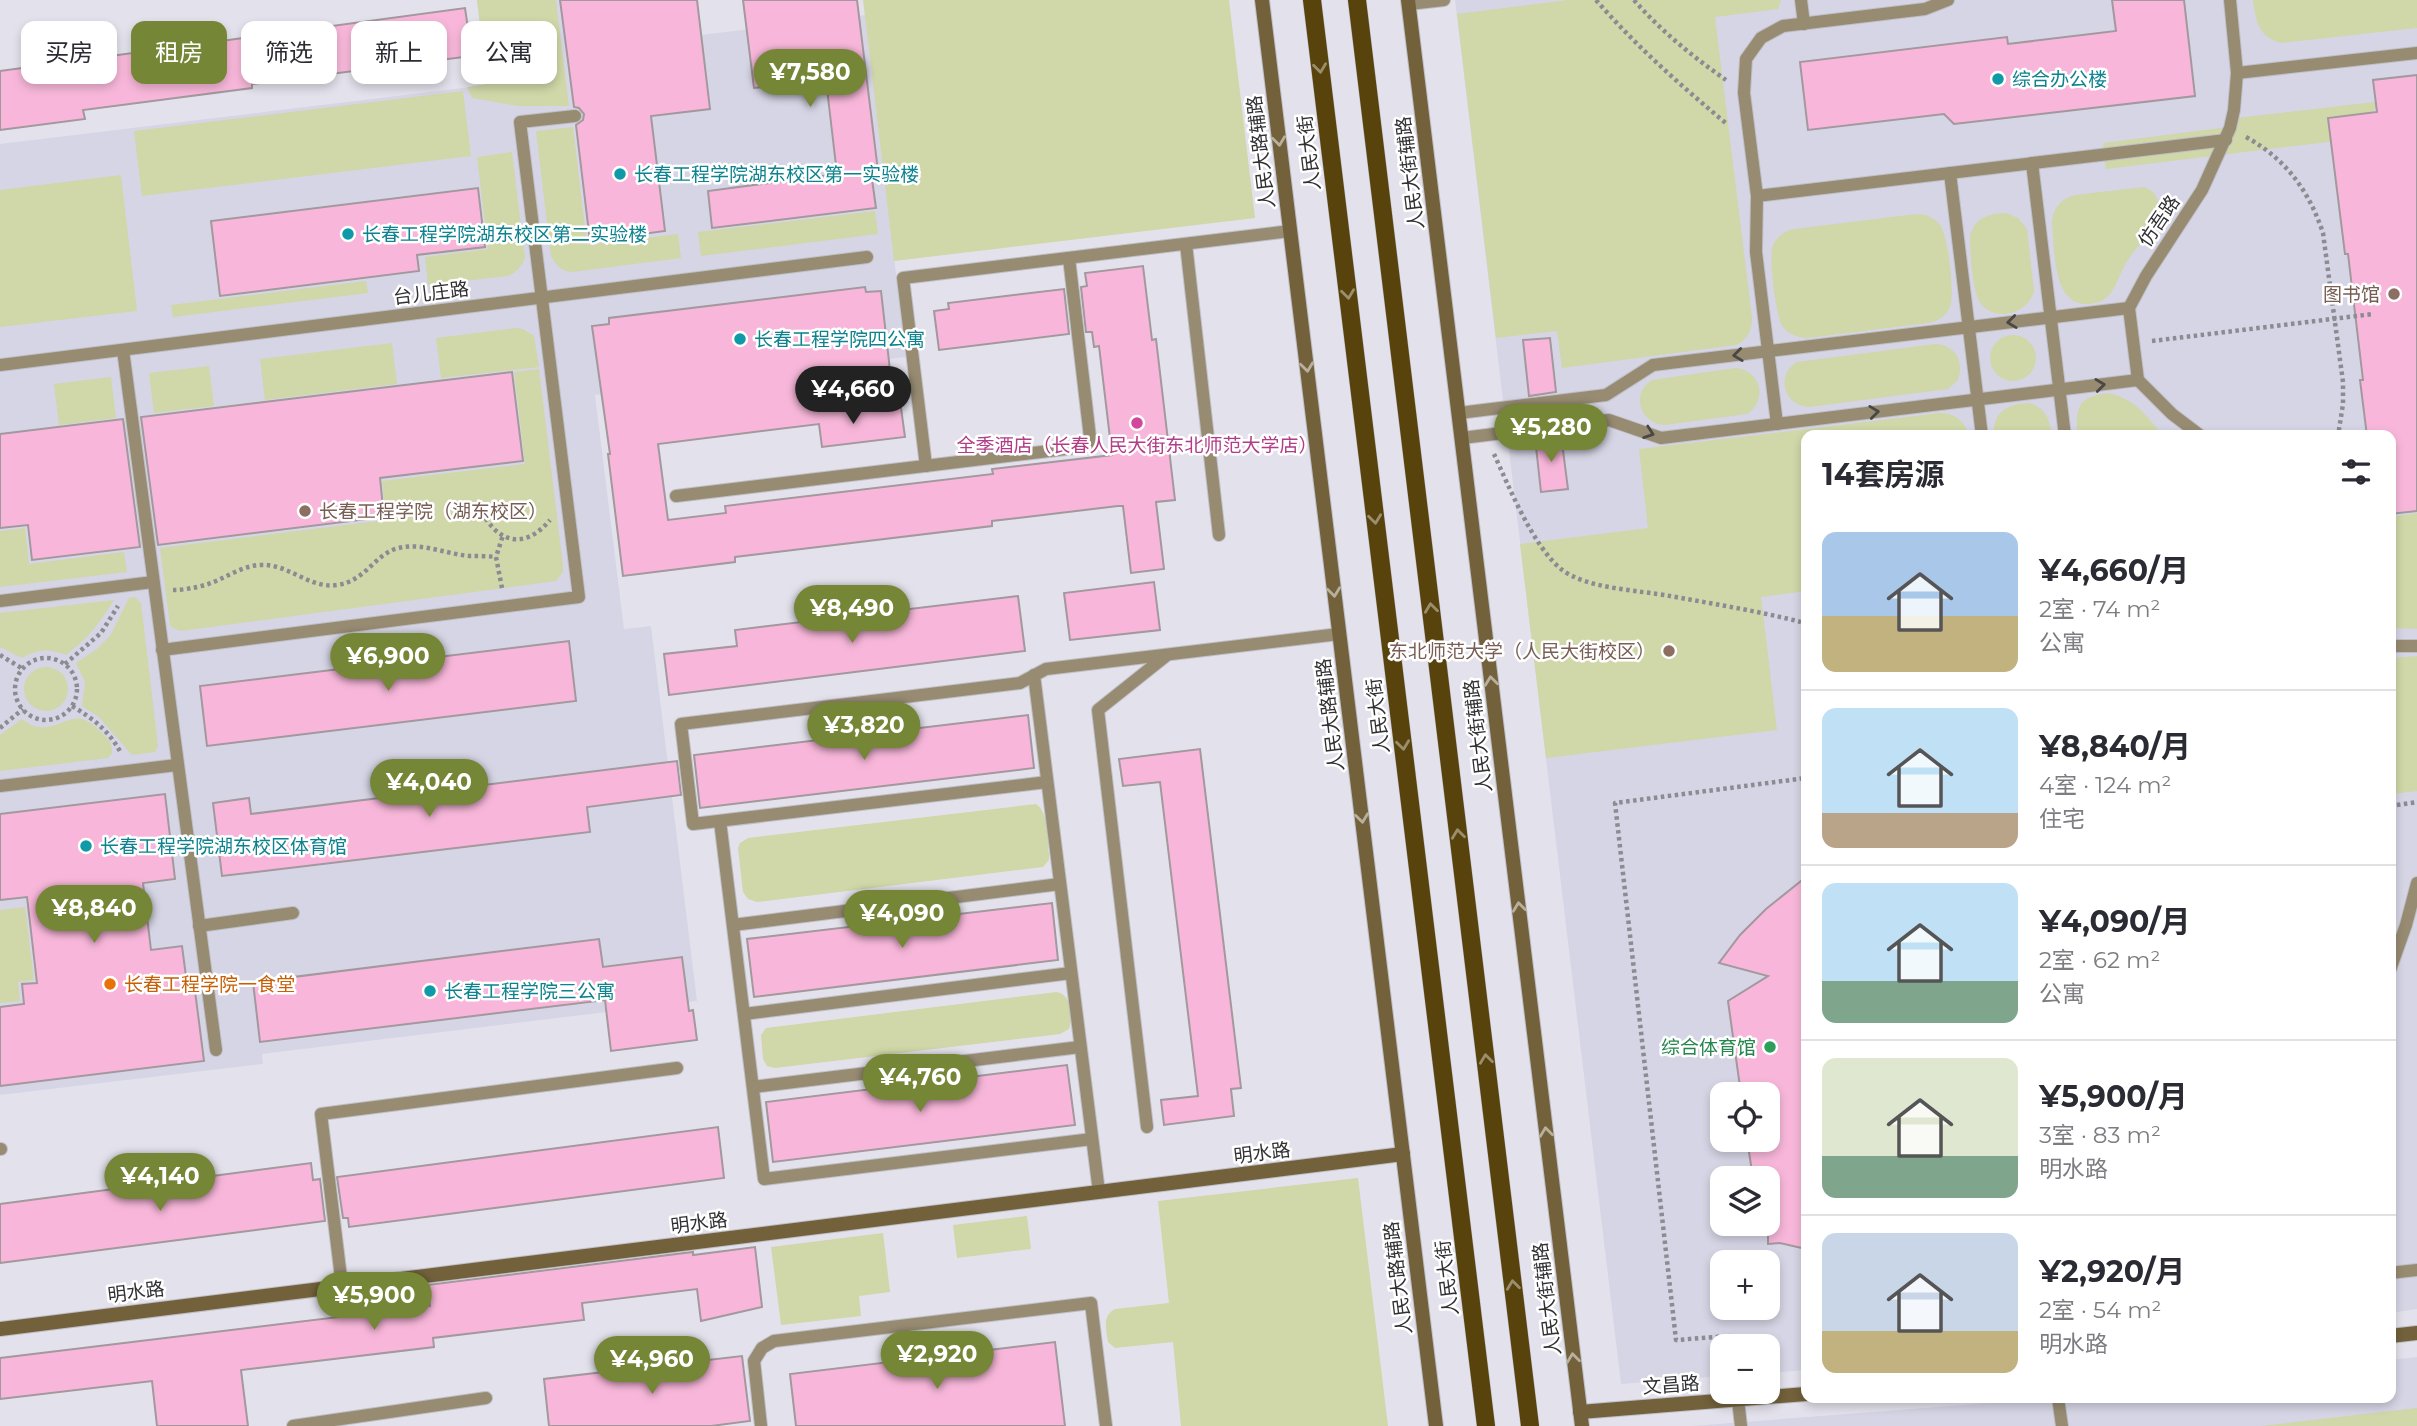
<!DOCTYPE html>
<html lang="zh">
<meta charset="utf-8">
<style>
:root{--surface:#fff;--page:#f7f7f7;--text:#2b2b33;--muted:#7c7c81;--line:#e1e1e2;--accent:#758737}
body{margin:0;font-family:Montserrat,"Noto Sans SC",sans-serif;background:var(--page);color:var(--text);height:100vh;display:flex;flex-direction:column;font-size:26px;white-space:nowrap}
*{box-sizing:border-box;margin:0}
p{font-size:23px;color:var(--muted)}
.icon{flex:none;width:38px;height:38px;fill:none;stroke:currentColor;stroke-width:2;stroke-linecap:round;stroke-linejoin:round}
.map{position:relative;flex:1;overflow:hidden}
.sheet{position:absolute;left:1801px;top:430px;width:595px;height:973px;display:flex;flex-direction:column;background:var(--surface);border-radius:14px;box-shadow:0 4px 10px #0003}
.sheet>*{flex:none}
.banner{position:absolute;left:21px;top:21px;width:665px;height:63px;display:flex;gap:14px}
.buttons{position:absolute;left:1710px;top:1082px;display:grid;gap:14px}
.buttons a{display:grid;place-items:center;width:70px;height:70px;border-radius:14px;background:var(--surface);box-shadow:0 4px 10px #0003;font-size:35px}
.price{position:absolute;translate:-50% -60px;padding:0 16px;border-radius:24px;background:var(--accent);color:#fff;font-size:23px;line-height:46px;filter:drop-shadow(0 2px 4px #0008)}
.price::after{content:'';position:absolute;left:50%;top:42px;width:21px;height:16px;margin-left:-10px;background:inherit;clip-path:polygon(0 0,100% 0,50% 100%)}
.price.selected{background:#222;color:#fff}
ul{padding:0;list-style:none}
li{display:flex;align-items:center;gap:21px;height:175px;padding:0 21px}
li+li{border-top:2px solid var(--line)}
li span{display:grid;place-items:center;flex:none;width:196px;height:140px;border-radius:14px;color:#555}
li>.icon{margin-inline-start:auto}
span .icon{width:84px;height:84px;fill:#fffc;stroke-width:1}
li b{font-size:30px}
h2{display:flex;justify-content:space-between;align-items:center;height:84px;padding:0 21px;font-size:30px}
.tag{padding:0 24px;border-radius:14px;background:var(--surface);box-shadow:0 4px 10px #0003;font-size:24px;line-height:63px}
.tag.selected{background:var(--accent);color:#fff}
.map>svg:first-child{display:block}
.built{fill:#d6d5e5;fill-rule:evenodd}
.green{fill:#d0d7a8}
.building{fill:#f8b7da;stroke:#a2989d;stroke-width:2}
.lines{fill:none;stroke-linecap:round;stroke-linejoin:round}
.lane-casing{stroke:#bfbfc7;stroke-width:14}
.secondary-casing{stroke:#bfbfc7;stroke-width:16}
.primary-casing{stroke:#bfbfc7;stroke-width:19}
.path{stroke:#8b8b92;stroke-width:4.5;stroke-dasharray:3.5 3.5;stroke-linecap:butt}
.lane{stroke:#978b72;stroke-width:12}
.secondary{stroke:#72613b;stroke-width:14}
.primary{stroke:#58430d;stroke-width:18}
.oneway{stroke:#9b8e6e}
.oneway2{stroke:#b8b09d}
.oneway3{stroke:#4a4844}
.culture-dot{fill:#0f9aa8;stroke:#fff;stroke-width:2.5}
.education-dot{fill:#8d6e63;stroke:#fff;stroke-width:2.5}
.hotel-dot{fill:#d1479c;stroke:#fff;stroke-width:2.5}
.food-dot{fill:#e8710a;stroke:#fff;stroke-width:2.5}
.leisure-dot{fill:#2e9e5b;stroke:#fff;stroke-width:2.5}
.labels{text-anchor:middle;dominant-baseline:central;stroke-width:5;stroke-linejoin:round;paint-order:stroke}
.culture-label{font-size:19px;fill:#0d838f;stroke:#fff;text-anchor:start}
.street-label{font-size:19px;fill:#313134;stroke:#fff}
.education-label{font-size:19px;fill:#785e54;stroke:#fff;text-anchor:end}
.hotel-label{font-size:19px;fill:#b23c85;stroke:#fff}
.food-label{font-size:19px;fill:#c56008;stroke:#fff;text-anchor:start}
.leisure-label{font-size:19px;fill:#27864d;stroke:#fff;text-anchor:end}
</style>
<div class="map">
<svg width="2417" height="1426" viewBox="0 0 2417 1426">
<rect width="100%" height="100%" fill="#e3e2ec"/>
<g class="built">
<path d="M477,0H664L669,39L865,15L906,357L595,395L624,629L651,626L697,1001L262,1054L263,1064L0,1095V144L487,85Z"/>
<path d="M1455,0H2417V1309L2391,1313L2390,436H1806V1370L1768,1373V1346H1722V1376L1621,1384ZM1722,1094H1768V1139H1722ZM1722,1178H1768V1223H1722ZM1722,1262H1768V1307H1722Z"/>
<path d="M2417,1357V1426H1692L2054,1398H2390L2391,1360Z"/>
</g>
<g class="green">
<path d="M477,0H556L569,106H519L472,98L467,87L487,84Z"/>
<path d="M863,0H1229L1255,218L894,261Z"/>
<path d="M1568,0H1781L1778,9L1715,17L1752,318C1752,331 1747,340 1736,345L1562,368L1557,331L1496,338L1457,14Z"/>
<path d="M2253,0H2417V28L2281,43C2258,37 2256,21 2253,0Z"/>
<path d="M463,91L471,156L142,196L134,131Z"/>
<path d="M2383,101L2344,140L2106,169L2103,143L2228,127V119Z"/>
<path d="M573,127L587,245L678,234L681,258L572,272C562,271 556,266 551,256L536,131Z"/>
<path d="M512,152L525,258C521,267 517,272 508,276L428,285L425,257L488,249L477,157Z"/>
<path d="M121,175L137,311L0,327V190Z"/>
<path d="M2144,187C2158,192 2160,204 2160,217C2154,232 2137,245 2128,260C2120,271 2117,288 2107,297C2102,302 2094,304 2087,304C2052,305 2055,249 2052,224C2052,209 2060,199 2075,195Z"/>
<path d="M875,211L878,234L701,256L698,232Z"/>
<path d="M2006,213L2018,218L2027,229L2034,291C2028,314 1993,324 1979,301C1972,287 1970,251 1970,236C1975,217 1988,214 2006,213Z"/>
<path d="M1916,214C1925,214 1934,217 1940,225C1948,235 1955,295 1950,307C1946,316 1938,321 1929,323L1807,338C1798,337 1789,335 1783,327C1776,318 1768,256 1773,245C1777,236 1785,231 1794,229Z"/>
<path d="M366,281L368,293L173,317L171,305Z"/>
<path d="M517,328L523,329L534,336L539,367L441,378L436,338Z"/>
<circle cx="2013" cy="358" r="23"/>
<path d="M392,343L397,384L265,400L260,359Z"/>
<path d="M1935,344C1956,345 1964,362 1958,380L1948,389L1809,407C1784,406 1775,375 1797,362Z"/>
<path d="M209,366L214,406L154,413L149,373Z"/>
<path d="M1735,368C1760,369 1769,400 1747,414L1665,425C1640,424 1630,393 1652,380Z"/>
<path d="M539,369L563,566V572L556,581L181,631L173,628L170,625L160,548L386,520L382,481L525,464L514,372Z"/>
<path d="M111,377L116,418L59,425L54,384Z"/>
<path d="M2109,393C2135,399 2147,416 2163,436H2078C2074,407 2079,396 2109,393Z"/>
<path d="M2029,403C2046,408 2050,420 2052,436H1994C1992,412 2007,404 2029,403Z"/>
<path d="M1940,413C1955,413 1965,421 1969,436H1806V591L1761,597L1777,730L1546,758L1520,544L1648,528L1639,449Z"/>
<path d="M2417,513V629L2391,628V517Z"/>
<path d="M25,528L29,564L124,552L127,572L0,587V531Z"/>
<path d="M135,597L141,603L158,746L155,752L132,755L99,717L82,706L85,682L76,663L97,649L110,636L129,598Z"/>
<path d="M114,600C100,623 87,639 66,655C49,648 37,649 22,658L0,647V613Z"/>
<path d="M2417,656V791L2392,794L2390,791L2391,658Z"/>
<circle cx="46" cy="689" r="22"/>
<path d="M22,719C50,741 64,712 85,720C92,723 98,729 103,734C110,740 112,744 112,753L108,758L0,771V735Z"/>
<path d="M1036,804C1049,812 1047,840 1049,855V860L1043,867L757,902L748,899L743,892L738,848L740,843L748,838Z"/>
<path d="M25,907L34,980L18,982L20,1001L0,1003V910Z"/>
<path d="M1057,992C1072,995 1073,1016 1069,1029L1060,1034L775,1068L767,1066L763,1059L761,1035L766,1028Z"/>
<path d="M1358,1178L1388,1426H1181L1173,1342L1115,1348L1108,1342C1106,1329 1102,1316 1115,1309L1169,1303L1158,1201Z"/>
<path d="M1027,1216L1031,1249L957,1258L953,1225Z"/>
<path d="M883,1233L890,1292L859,1296L861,1316L781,1325L771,1247Z"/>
<path d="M2417,1408V1426H2261Z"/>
</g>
<g class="building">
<path d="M560,0H697L710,109L651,116L665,231L590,241L576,125L583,120L584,114L579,108L574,107Z"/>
<path d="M743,0H857L878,171L871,172L876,208L712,228L708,191L837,174L826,80L754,88Z"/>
<path d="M2112,0H2184L2195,96L1954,124L1944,114L1808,130L1800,62L2007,37L2008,44L2116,31Z"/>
<path d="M465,8L472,56L252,84V88L83,110L85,119L0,130V71Z"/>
<path d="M2417,75V511L2390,514V436H2367L2360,380H2363L2348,254H2345L2328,118L2377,112L2373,80Z"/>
<path d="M478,188L485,247L417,255L419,271L220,296L211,221Z"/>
<path d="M1143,266L1152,340L1156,339L1175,500L1156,502L1164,569L1131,573L1123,506H1118L992,521V526L735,557V562L623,576L608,454H610L592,326L609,324V318L865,287L866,292L881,291L891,379H897L905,437L822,447L819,424L658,444L668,520L726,513L725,506L993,474L992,469L1112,455L1099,346L1094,347L1092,332H1086L1081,287L1087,286L1085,273Z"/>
<path d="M1064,289L1069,334L939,350L934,311L949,309L948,303Z"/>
<path d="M1550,338L1556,392L1529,396L1523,340Z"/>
<path d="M512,372L523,461L380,478L384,517L158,545L141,417Z"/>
<path d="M123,419L140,547L32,560L28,525L0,528V434Z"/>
<path d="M1561,435L1568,489L1541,492L1535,438Z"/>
<path d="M1154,582L1160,630L1070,640L1064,593Z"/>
<path d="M1018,596L1025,651L669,695L664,654L737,646L735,630Z"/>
<path d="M569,641L576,701L207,746L200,686Z"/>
<path d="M1028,715L1034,768L700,808L694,755Z"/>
<path d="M1200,749L1241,1088L1231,1089L1234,1116L1164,1125L1161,1100L1198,1096L1160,782L1123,786L1119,759Z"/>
<path d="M677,761L681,795L587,807L590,832L222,876L213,803L249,798L251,814Z"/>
<path d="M165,794L175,879L143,883L151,950L182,946L187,984L194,983L204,1061L0,1086V1007L24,1004L22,984L37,983L27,897L0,900V814Z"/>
<path d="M1806,877V1249L1780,1243L1768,1244V1178H1753L1747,1139H1768V1094H1741L1728,1001L1768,976L1719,963L1740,935L1766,909Z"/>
<path d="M1052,903L1058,960L754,997L747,939Z"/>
<path d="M599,939L603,967L682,957L689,1011L693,1010L697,1040L611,1051L605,1000L260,1042L253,982Z"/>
<path d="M1067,1065L1075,1125L773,1162L766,1102Z"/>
<path d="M718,1127L724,1178L349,1227L348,1218H343L337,1177Z"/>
<path d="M311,1163L313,1180L320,1179L325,1221L0,1263V1204Z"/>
<path d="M755,1247L762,1307L701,1321L697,1289L582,1303L584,1320L433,1338L434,1347L241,1370L248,1426H157L152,1381L0,1399V1358L430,1306L427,1285L693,1252V1255Z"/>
<path d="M1055,1342L1065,1426H796L790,1374Z"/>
<path d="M742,1356L750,1421L711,1426H549L544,1379Z"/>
</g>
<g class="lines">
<g class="lane-casing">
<g id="lane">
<path d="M1801,0L1804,24"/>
<path d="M1409,4L1444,0"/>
<path d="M2237,73L2417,53"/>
<path d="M2032,163L2065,436"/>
<path d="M1950,173L1982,436"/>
<path d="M1757,196L2226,140"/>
<path d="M1186,244L1219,535"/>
<path d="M123,350L216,1050"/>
<path d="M0,365L867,257"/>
<path d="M1459,413L1606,395L1653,365L2129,308"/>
<path d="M1777,424L1756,252L1757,196L1744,93L1746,59L1761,38L1783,26L1925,9L1948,0"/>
<path d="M2201,436L2172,414L2138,380L2129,308L2146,276L2202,190L2230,128L2234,110L2237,73L2230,0"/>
<path d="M1462,438L1609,420L1661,438L2138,380"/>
<path d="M926,466L903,278L1290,231"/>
<path d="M676,496L1091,446L1069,258"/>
<path d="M0,601L153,582"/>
<path d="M2390,646H2417"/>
<path d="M162,650L579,597L520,122L575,116"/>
<path d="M1034,675L1099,1192"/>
<path d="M1047,782L693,824L681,724L1020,683L1046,669L1339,634"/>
<path d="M0,786L177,765"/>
<path d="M720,821L764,1179L1092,1139"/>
<path d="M733,925L1060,884"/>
<path d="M199,926L293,913"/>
<path d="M2390,970L2406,925L2417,883"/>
<path d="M744,1014L1071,973"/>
<path d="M753,1087L1080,1047"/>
<path d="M1147,1127L1098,710L1167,655"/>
<path d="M0,1149H1"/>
<path d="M2390,1273L2417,1270"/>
<path d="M342,1286L321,1114L677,1068"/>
<path d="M2058,1398L2062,1426"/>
<path d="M1738,1400L1741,1426"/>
<path d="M293,1426L486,1398"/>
<path d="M761,1426L754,1361L762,1348L774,1341L1091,1303L1106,1426"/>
</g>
</g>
<g class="secondary-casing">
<g id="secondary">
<path d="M1262,0L1436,1426"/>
<path d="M1408,0L1582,1426"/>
<path d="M0,1329L1403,1154"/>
<path d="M2390,1336L2417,1333"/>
<path d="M1580,1412L1806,1394"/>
</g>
</g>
<g class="primary-casing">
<g id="primary">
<path d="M1312,0L1486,1426"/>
<path d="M1357,0L1530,1426"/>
</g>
</g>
<g class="path">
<path d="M1596,0C1636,46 1680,85 1727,124"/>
<path d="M1634,0C1661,31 1692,56 1726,80"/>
<path d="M2246,137C2286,159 2309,191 2323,233L2343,382V404L2338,436"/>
<path d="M2152,341L2373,314"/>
<path d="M1494,454C1509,487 1533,546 1561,569C1586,589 1638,590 1670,596C1714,604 1758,611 1801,622"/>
<path d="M479,506C495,542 523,552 550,520"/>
<path d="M502,588L496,557L503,535"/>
<path d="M173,590C183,590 194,588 205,585C223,580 240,566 260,565C288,563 309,589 337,585C365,581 373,557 395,549C421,541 444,554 470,556C478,556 488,556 496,557"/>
<path d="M0,655L23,669"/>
<circle cx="46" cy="689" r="31"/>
<path d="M65,664L101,633L118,606"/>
<path d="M72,706C94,719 109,731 121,753"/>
<path d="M0,728L23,709"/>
<path d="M2390,806L2417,802"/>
<path d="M1732,1346L1730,1336L1676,1340L1615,803L1806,778"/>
</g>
<use href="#lane" class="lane"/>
<use href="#secondary" class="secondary"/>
<use href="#primary" class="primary"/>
</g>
<defs><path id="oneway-chevron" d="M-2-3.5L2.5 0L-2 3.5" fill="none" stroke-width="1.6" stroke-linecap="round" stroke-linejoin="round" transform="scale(1.75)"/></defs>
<g class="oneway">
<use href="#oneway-chevron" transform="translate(1320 68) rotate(83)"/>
<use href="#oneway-chevron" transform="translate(1348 294) rotate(83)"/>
<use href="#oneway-chevron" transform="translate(1375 519) rotate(83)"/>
<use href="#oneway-chevron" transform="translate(1431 608) rotate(-97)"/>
<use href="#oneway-chevron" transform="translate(1403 745) rotate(83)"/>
<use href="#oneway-chevron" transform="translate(1458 834) rotate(-97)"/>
<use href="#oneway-chevron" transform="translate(1486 1059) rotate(-97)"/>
<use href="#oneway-chevron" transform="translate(1513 1285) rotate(-97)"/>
</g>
<g class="oneway2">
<use href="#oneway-chevron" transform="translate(1279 141) rotate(83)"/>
<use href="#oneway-chevron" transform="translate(1307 367) rotate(83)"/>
<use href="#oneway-chevron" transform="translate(1334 592) rotate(83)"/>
<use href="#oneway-chevron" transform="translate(1491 681) rotate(-97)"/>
<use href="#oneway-chevron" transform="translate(1362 818) rotate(83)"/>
<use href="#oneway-chevron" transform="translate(1519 907) rotate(-97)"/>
<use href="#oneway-chevron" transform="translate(1546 1132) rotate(-97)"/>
<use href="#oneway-chevron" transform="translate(1573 1358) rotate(-97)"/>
</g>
<g class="oneway3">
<use href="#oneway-chevron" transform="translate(2012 322) rotate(173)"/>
<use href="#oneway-chevron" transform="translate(1738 355) rotate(173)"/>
<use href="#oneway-chevron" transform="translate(2100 385) rotate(-7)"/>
<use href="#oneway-chevron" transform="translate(1874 412) rotate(-7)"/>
<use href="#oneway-chevron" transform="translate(1649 433) rotate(19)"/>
</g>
<g class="culture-dot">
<circle cx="1998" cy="79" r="7"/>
<circle cx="620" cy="174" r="7"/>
<circle cx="348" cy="234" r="7"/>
<circle cx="740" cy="339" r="7"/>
<circle cx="86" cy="846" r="7"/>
<circle cx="430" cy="991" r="7"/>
</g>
<g class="education-dot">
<circle cx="2394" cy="294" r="7"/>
<circle cx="305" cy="511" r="7"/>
<circle cx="1669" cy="651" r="7"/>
</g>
<circle class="hotel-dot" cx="1137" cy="423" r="7"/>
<circle class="food-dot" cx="110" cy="984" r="7"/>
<circle class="leisure-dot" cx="1770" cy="1047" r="7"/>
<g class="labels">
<g class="culture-label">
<text x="2012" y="79">综合办公楼</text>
<text x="634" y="174">长春工程学院湖东校区第一实验楼</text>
<text x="362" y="234">长春工程学院湖东校区第二实验楼</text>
<text x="754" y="339">长春工程学院四公寓</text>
<text x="100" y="846">长春工程学院湖东校区体育馆</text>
<text x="444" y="991">长春工程学院三公寓</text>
</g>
<g class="street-label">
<text transform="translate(1261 152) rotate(-97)">人民大路辅路</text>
<text transform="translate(1309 153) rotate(-97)">人民大街</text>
<text transform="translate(1410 173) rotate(-97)">人民大街辅路</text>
<text transform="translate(2159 221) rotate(-56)">仿吾路</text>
<text transform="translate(431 293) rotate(-7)">台儿庄路</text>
<text transform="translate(1330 715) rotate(-97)">人民大路辅路</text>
<text transform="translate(1378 716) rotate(-97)">人民大街</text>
<text transform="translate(1478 736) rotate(-97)">人民大街辅路</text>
<text transform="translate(1262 1153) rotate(-7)">明水路</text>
<text transform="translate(699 1223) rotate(-7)">明水路</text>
<text transform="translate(1398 1278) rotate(-97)">人民大路辅路</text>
<text transform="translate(1447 1278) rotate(-97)">人民大街</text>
<text transform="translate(136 1292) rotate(-7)">明水路</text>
<text transform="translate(1547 1299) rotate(-97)">人民大街辅路</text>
<text transform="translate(1671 1385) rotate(-4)">文昌路</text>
</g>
<g class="education-label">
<text x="2380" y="294">图书馆</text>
<text x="319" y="511" text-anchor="start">长春工程学院（湖东校区）</text>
<text x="1655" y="651">东北师范大学（人民大街校区）</text>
</g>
<g class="hotel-label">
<text x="1137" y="445">全季酒店（长春人民大街东北师范大学店）</text>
</g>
<g class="food-label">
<text x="124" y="984">长春工程学院一食堂</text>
</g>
<g class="leisure-label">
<text x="1756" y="1047">综合体育馆</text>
</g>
</g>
</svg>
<div class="buttons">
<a><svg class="icon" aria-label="locate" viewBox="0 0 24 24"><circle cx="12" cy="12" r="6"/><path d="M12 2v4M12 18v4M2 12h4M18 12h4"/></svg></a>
<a><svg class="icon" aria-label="layers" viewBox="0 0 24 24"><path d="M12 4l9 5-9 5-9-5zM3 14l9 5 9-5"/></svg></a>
<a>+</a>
<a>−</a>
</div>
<b class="price" style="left:810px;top:109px">¥7,580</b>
<b class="price selected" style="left:853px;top:426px">¥4,660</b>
<b class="price" style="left:1551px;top:464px">¥5,280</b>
<b class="price" style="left:852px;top:645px">¥8,490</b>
<b class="price" style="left:388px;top:693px">¥6,900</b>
<b class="price" style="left:864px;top:762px">¥3,820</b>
<b class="price" style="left:429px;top:819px">¥4,040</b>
<b class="price" style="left:94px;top:945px">¥8,840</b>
<b class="price" style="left:902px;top:950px">¥4,090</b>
<b class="price" style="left:920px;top:1114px">¥4,760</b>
<b class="price" style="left:160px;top:1213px">¥4,140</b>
<b class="price" style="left:374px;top:1332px">¥5,900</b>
<b class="price" style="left:937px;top:1391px">¥2,920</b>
<b class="price" style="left:652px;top:1396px">¥4,960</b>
<div class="banner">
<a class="tag">买房</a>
<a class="tag selected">租房</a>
<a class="tag">筛选</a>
<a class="tag">新上</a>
<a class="tag">公寓</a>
</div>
<section class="sheet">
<h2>14套房源<svg class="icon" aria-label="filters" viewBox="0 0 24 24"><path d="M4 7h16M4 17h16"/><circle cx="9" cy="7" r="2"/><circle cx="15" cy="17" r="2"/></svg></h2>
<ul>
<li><span style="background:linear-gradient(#a9c7e8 60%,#c2b280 0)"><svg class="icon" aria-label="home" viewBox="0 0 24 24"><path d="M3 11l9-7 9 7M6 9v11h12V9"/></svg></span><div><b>¥4,660/月</b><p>2室 · 74 m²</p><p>公寓</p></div></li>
<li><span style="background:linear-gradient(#bfe0f5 75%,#b9a48a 0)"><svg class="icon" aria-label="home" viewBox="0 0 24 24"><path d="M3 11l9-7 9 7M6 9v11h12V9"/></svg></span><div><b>¥8,840/月</b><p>4室 · 124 m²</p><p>住宅</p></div></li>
<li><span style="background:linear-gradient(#bfe0f5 70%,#7fa58c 0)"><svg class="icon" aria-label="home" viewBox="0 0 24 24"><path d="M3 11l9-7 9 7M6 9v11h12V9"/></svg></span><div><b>¥4,090/月</b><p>2室 · 62 m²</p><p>公寓</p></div></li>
<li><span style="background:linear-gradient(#dfe7d0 70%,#7fa58c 0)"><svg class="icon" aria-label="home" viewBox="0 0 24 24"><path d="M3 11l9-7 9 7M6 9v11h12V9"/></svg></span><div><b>¥5,900/月</b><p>3室 · 83 m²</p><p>明水路</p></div></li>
<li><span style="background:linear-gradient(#c9d6e8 70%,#c2b280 0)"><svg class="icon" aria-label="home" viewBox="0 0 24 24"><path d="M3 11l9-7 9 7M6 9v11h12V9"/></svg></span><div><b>¥2,920/月</b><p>2室 · 54 m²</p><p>明水路</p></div></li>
</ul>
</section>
</div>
